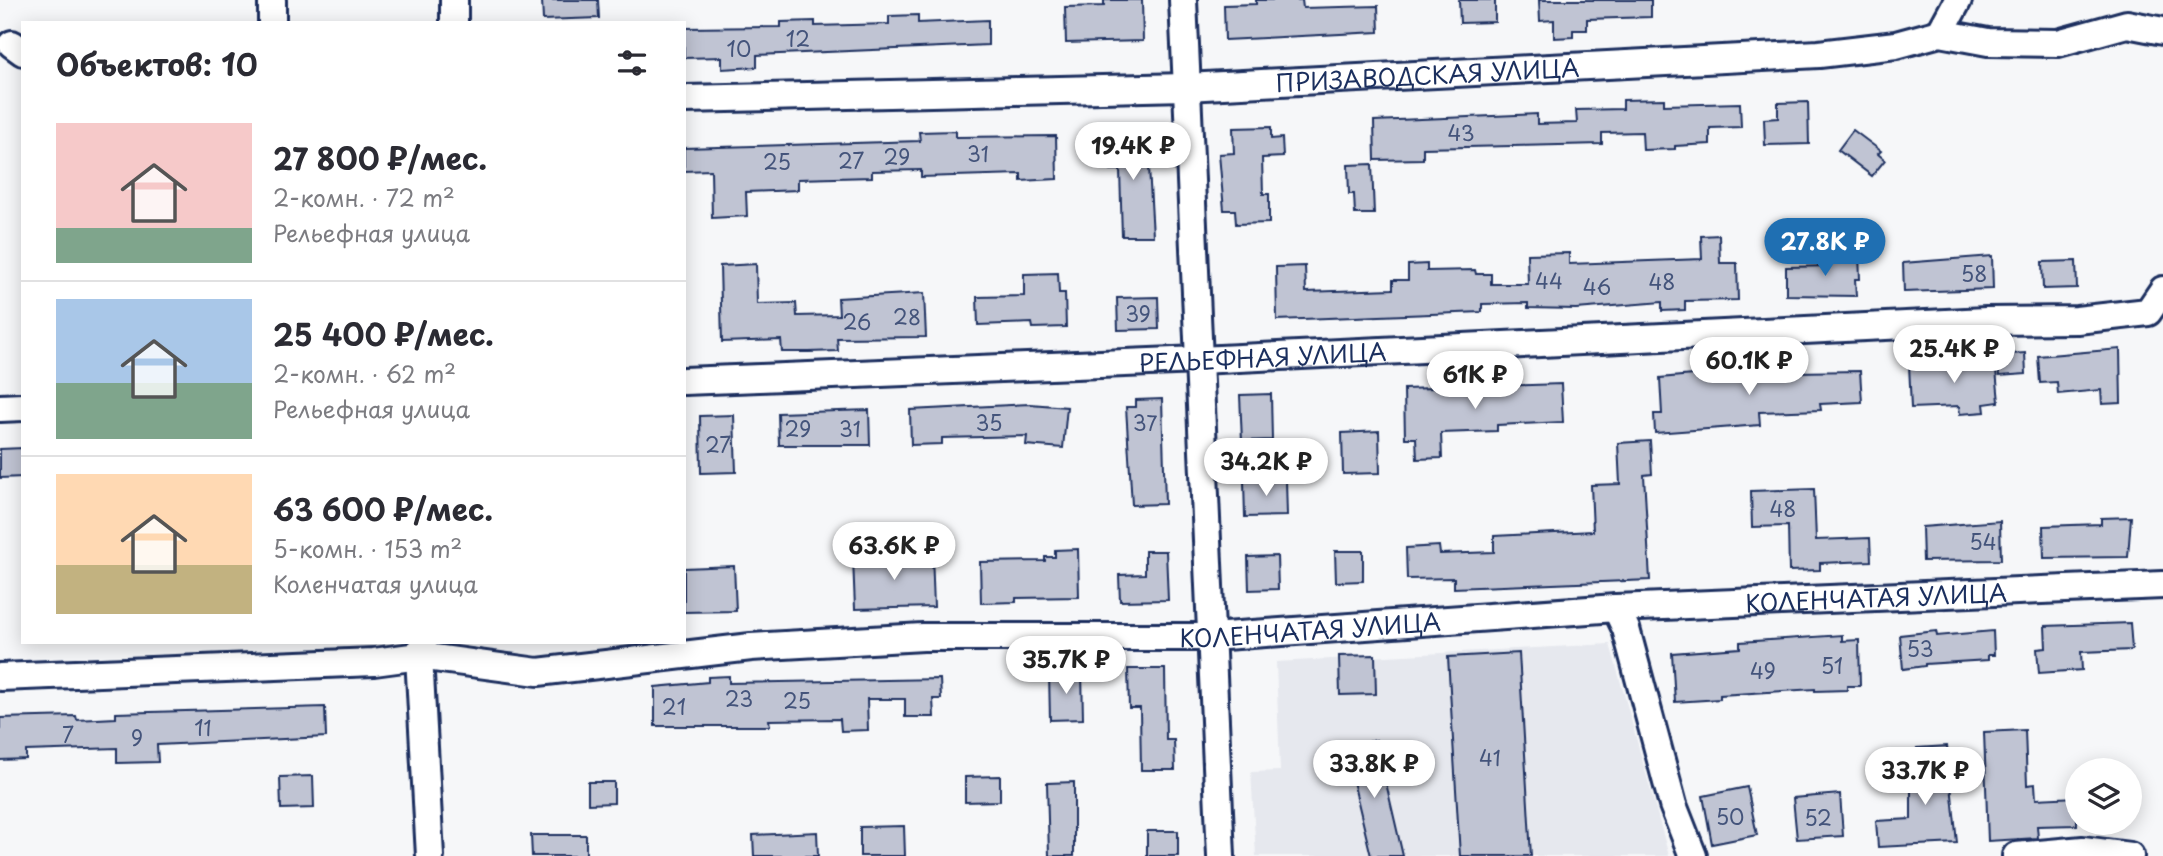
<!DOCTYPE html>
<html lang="ru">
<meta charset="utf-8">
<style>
:root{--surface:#fff;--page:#f2f2f3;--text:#2b2b33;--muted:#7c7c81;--line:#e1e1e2;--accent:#1f6fb2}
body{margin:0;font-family:"Playpen Sans",sans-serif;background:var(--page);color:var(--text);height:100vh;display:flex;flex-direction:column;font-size:26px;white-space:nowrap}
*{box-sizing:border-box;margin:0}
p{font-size:23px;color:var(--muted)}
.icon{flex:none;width:38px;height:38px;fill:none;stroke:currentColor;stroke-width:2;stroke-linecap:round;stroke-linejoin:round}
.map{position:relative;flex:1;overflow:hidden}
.details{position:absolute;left:21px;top:21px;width:665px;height:623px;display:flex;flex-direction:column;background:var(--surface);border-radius:0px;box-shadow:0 4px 18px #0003}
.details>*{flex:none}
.controls{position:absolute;left:2065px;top:758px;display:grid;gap:14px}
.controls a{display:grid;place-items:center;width:77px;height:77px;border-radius:50%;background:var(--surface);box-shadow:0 4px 18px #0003;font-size:35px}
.price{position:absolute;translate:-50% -60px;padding:0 16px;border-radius:24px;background:#fff;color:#222;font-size:23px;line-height:46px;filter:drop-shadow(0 2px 4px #0008)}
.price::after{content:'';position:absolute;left:50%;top:42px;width:21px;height:16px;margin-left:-10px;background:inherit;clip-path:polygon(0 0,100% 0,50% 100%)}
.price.current{background:var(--accent);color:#fff}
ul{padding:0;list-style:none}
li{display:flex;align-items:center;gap:21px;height:175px;padding:0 35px}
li+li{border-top:2px solid var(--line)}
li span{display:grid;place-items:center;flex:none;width:196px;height:140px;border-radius:0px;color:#555}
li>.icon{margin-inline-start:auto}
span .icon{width:84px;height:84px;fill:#fffc;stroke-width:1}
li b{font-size:30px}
h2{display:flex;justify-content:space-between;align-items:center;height:84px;padding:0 35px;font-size:30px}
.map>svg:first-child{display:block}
.built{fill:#e6e8ee}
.building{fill:#c0c4d3;stroke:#1b2f5e;stroke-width:2}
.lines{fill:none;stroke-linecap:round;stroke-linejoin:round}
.street-casing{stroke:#1b2f5e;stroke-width:32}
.street{stroke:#fff;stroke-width:26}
.labels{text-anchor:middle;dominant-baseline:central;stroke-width:6;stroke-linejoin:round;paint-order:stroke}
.number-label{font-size:21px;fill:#44547b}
.street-label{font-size:24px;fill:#1b2f5e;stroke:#fff}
</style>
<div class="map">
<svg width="2163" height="856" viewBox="0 0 2163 856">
<rect width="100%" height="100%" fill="#f6f7f9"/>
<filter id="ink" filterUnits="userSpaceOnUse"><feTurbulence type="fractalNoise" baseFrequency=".0143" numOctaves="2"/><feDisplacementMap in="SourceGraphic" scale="14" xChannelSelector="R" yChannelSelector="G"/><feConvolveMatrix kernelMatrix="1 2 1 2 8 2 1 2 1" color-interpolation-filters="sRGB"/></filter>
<g filter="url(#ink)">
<path class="built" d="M1610,644L1669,856H1256L1251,772L1280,771L1276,662Z"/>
<g class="building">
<path d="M542,0H598L599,18L543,20Z"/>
<path d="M1104,0H1142L1143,41L1066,43L1065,7L1104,6Z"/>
<path d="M1256,0H1302L1303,8L1378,6L1379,32L1225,40L1224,5L1256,4Z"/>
<path d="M1459,0H1495V22L1460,23Z"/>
<path d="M1539,0H1651V17L1587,19V30H1573V37L1554,38V20L1540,21Z"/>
<path d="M918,15V23L988,20V45L757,55V67L722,69V57L684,58V28L781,27V22L815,21V26L889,24V16Z"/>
<path d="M1664,99V105L1740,103L1741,127L1710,128V144L1675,146V149L1643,150L1642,132L1602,133V144L1423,148V159L1375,160L1374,121L1537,114V124L1577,123L1576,110L1623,109V100Z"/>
<path d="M1808,102L1809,144L1765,145L1764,119L1778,118V103Z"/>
<path d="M1271,127V139L1282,138L1283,157L1262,158L1263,194H1269V223L1236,224L1235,210H1224L1219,154L1234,153L1233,128Z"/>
<path d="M1853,130L1881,151L1878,154L1885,160L1872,176L1838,150Z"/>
<path d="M956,131V137L1056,136L1057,179L1021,181V174L921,177V170L872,171V177L798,179V190L746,192L747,216L712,218L711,170L684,171V148L920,141L919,132Z"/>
<path d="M1147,132L1153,236H1122L1120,170H1111L1110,133Z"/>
<path d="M1372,164L1374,214H1355L1354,194H1349L1348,165Z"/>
<path d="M1719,235L1720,263H1737L1738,300L1685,301V310L1662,311V302L1576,309L1528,308V303L1482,304V312L1277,320L1276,267L1305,266L1306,292L1393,289V280H1408V265L1427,264V271L1475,270L1476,274H1491V284H1528L1527,254L1569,253V264L1702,259L1701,236Z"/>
<path d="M1859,254L1860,279H1855L1856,296L1786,295V267L1830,266V255Z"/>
<path d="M1992,256L1993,289L1904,292L1903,263Z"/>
<path d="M2076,261L2077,288L2043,289L2042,262Z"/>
<path d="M756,264L757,304L796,303L797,316L839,315L838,298L924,293L926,337L837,338L838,351L809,352H782L781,340L722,342L720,266Z"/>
<path d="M1058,273L1059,293H1065L1066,327L1033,328L1032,323L978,325L977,297L1024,296V274Z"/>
<path d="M1158,297L1159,329L1118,330L1117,298Z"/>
<path d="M2120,349L2121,403L2102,404L2101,390L2058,394L2057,382L2040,383L2038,356Z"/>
<path d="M2025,353L2026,374L1999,376L1997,355Z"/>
<path d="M1995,360L1999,402L1984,404L1985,412L1960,414L1959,406L1911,408L1909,364Z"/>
<path d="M1793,366V372L1860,371L1862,402L1820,404L1821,410L1759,412L1760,425L1655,433L1654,414H1662L1660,378Z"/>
<path d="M1561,384L1563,422L1497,425V431L1441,433L1442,458L1417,459L1416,438H1405L1404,389Z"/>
<path d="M1271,394L1272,440L1242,441L1240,395Z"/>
<path d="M1162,399L1165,504L1132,505L1126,407H1136V400Z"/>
<path d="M1030,404L1067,407L1063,448L1026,445L1027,436L942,438V444L911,445L910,410Z"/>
<path d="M869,410L870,445H779L778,413Z"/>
<path d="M734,415L736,472L701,473L700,416Z"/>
<path d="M1379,431L1380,473L1343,474L1342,433Z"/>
<path d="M1650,441L1652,474L1644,475L1650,580L1454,588V578L1407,579L1406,548L1439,546L1440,554L1494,552V536L1593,531L1591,485L1620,484L1618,443Z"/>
<path d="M23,448V477L0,478V449Z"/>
<path d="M1286,480L1287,516L1245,517L1244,481Z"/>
<path d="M1814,489L1816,540L1870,538L1871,561L1820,563V570L1789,571L1788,526L1752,527L1751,491Z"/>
<path d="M2131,517L2128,557L2044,558L2043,526L2101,524V518Z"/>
<path d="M2000,521L2001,560L1923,561L1922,527Z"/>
<path d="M1078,549L1079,597L1016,598V602L981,603L980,562L1045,561V557H1055V550Z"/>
<path d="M1145,551H1166L1168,600L1120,601L1119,575L1145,574Z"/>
<path d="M1335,551H1363V581L1336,582Z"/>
<path d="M932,553L934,607L855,609L853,558Z"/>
<path d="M1277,556L1278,589L1249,590L1248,557Z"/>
<path d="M734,566L736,611L684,612V568Z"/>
<path d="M2130,623L2132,650L2081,652L2082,670L2039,673L2037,649L2046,648L2045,626Z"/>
<path d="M1936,631L1937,636L1993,631L1994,655H1988V660L1925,664V666L1903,669L1900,635Z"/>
<path d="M1842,635V641L1859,640L1860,686H1847V690L1815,691V689L1720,695V699L1675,702L1672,653L1740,648V642Z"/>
<path d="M1519,653L1531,856H1460L1448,657Z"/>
<path d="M1375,655L1376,694L1340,695L1339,656Z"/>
<path d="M1128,669H1165L1166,740H1174L1175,770H1141L1140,708H1129Z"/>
<path d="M1082,671L1083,719L1050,720L1049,672Z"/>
<path d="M729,676V683L940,679L941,699H933L934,717H905V699H867L868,730L841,731L840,719L769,720L770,726H655V687L708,682V677Z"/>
<path d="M325,707L326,737L157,745L158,762L117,763V748L26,751V759L0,760V718L76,716L77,720L116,718V713Z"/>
<path d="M2025,730L2027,785L2035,784L2036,799L2077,797V825L2037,826L2038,838L1988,841L1984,732Z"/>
<path d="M1376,740L1403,856H1371L1345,748Z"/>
<path d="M1947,746L1957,843L1878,847L1876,821L1911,819V790H1921L1917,748Z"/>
<path d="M313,776L314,808L281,809L280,777Z"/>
<path d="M1000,776V801L965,802V777Z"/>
<path d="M588,782H614V803L588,804Z"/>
<path d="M1074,782V856H1049L1047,783Z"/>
<path d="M1747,787L1757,835L1712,844L1703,796Z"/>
<path d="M1840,794L1843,836L1797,839L1793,798Z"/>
<path d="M904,826L905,856H860V827Z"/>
<rect x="1147" y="831" width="31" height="25"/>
<path d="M817,832L818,856H754L753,835Z"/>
<path d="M531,835H586V856H532Z"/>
</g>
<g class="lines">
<g class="street-casing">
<g id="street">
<path d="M272,0V23"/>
<path d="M1183,0L1221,856"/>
<path d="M454,23V0"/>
<path d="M1940,33L1958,0"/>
<path d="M12,44L23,52"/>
<path id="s1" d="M684,99L1186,87L1819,54L1896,45L1940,33L1988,42L2058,43L2127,24L2163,31"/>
<path id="s2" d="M684,381L1199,360L1986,321L2077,320L2148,312L2163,290"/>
<path d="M0,408L23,407"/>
<path d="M1616,608L1626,629L1673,805L1693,856"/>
<path d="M423,642L419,656L430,856"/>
<path id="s3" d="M0,677L374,662L419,656L538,672L751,647L923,637H1211L1616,608L2163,585"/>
<path d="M2016,856L2083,850L2130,856"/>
</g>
</g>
<use href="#street" class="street"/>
</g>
</g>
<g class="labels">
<g class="number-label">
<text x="798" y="38">12</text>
<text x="739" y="48">10</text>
<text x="1461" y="132">43</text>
<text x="978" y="153">31</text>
<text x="897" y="156">29</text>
<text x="851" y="160">27</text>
<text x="777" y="161">25</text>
<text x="1974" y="273">58</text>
<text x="1549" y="280">44</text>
<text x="1662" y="281">48</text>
<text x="1597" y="286">46</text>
<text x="1138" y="313">39</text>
<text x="907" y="316">28</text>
<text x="857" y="321">26</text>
<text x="989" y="422">35</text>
<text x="1145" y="422">37</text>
<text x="798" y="428">29</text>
<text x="850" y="428">31</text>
<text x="718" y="444">27</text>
<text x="1783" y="508">48</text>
<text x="1983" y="541">54</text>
<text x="1920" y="648">53</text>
<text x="1832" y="665">51</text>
<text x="1763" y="670">49</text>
<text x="739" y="698">23</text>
<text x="797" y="700">25</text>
<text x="674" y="706">21</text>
<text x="203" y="727">11</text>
<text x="68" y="734">7</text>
<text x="137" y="737">9</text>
<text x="1490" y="757">41</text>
<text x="1730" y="816">50</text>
<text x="1818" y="817">52</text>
</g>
<g class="street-label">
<text stroke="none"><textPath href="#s1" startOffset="744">ПРИЗАВОДСКАЯ УЛИЦА</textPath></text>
<text stroke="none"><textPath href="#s2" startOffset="579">РЕЛЬЕФНАЯ УЛИЦА</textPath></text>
<text stroke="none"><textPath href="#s3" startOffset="1881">КОЛЕНЧАТАЯ УЛИЦА</textPath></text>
<text stroke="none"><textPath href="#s3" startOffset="1314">КОЛЕНЧАТАЯ УЛИЦА</textPath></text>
</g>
</g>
</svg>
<div class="controls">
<a><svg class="icon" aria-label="layers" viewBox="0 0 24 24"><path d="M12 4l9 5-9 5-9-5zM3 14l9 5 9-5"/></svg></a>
</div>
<b class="price" style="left:1133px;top:182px">19.4K ₽</b>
<b class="price current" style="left:1825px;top:278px">27.8K ₽</b>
<b class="price" style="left:1954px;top:385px">25.4K ₽</b>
<b class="price" style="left:1749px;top:397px">60.1K ₽</b>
<b class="price" style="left:1475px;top:411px">61K ₽</b>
<b class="price" style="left:1266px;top:498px">34.2K ₽</b>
<b class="price" style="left:894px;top:582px">63.6K ₽</b>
<b class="price" style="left:1066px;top:696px">35.7K ₽</b>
<b class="price" style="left:1374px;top:800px">33.8K ₽</b>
<b class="price" style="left:1925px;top:807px">33.7K ₽</b>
<section class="details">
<h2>Объектов: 10<svg class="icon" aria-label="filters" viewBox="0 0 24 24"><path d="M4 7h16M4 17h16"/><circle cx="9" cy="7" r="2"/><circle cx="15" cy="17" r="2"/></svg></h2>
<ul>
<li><span style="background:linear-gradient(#f6c9c9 75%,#7fa58c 0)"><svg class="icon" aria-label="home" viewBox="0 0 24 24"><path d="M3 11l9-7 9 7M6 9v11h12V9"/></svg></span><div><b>27 800 ₽/мес.</b><p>2-комн. · 72 m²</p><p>Рельефная улица</p></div></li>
<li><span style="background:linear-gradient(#a9c7e8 60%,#7fa58c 0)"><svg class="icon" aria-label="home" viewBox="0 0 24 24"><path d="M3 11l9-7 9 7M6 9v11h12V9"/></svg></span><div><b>25 400 ₽/мес.</b><p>2-комн. · 62 m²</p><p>Рельефная улица</p></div></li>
<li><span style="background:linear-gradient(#ffd9b3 65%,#c2b280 0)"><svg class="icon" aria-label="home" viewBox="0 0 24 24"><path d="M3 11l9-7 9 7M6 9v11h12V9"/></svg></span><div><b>63 600 ₽/мес.</b><p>5-комн. · 153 m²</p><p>Коленчатая улица</p></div></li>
</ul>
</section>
</div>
